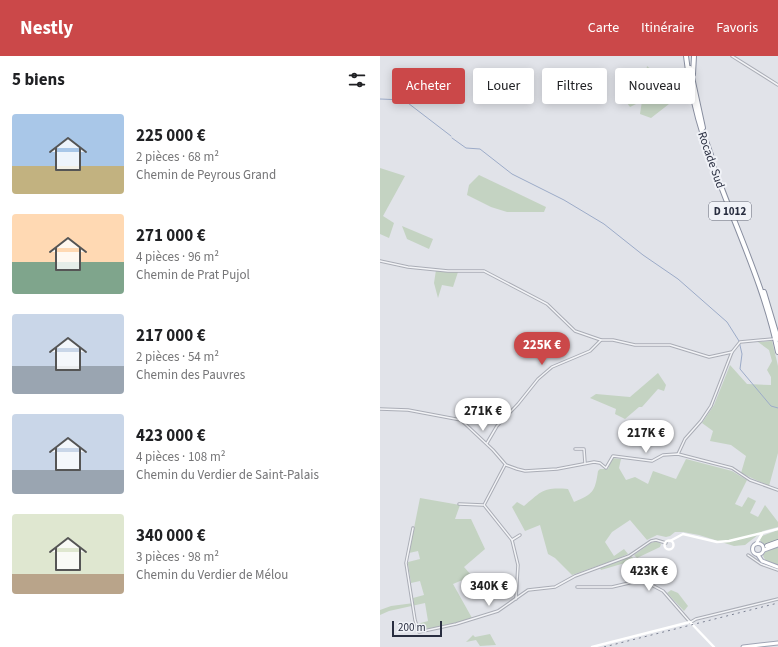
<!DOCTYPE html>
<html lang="fr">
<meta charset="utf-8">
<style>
:root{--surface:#fff;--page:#f2f2f2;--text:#202124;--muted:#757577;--accent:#cb4849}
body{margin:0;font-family:"Source Sans 3",sans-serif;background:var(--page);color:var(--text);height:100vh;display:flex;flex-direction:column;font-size:15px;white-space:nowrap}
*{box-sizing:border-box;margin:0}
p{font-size:13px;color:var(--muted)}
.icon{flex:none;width:22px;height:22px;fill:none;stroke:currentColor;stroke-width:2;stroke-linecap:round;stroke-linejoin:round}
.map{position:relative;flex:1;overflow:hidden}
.sheet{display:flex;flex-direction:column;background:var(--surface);width:380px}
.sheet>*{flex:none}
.top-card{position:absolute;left:12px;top:12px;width:326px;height:36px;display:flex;gap:8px}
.scale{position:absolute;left:12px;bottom:10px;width:50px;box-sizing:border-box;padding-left:4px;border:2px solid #292e40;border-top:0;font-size:11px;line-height:14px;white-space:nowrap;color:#292e40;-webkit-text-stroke:3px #f0f2f7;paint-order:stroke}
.price{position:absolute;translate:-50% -34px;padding:0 9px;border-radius:14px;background:#fff;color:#222;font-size:13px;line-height:26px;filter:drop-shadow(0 1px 2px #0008)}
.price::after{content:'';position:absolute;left:50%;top:24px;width:12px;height:9px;margin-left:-6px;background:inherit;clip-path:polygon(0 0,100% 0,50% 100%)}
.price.current{background:var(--accent);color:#fff}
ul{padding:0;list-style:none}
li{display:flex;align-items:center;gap:12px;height:100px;padding:0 12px}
li span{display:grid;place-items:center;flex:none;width:112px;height:80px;border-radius:4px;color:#555}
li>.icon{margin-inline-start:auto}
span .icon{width:48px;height:48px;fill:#fffc;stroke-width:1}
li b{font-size:17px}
h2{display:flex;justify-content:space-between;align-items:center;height:48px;padding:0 12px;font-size:17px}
.pill{padding:0 14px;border-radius:4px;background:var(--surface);box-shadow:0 2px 10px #0003;font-size:14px;line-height:36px}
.pill.current{background:var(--accent);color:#fff}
header{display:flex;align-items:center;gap:24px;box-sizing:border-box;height:56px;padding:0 20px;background:var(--accent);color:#fff}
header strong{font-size:19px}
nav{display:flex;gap:22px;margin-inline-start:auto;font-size:14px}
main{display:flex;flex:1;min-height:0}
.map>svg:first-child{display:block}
.green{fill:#c4d3c2}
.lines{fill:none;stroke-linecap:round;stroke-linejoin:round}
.stream{stroke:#9cabc8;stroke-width:1}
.street-casing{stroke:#aaadb6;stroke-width:3.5}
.primary-casing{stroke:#a0a5b5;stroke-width:5}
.highway-casing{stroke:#888e9f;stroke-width:6}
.street{stroke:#f3f4f7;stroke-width:1.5}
.secondary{stroke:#fff;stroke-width:2.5}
.primary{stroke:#fff;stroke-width:3}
.highway{stroke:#fff;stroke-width:4}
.rail{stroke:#7a8092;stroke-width:1;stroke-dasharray:2 4;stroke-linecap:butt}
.labels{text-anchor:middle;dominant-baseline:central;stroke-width:4;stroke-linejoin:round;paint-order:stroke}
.shield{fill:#f0f2f7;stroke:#656977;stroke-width:1}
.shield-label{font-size:11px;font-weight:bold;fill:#292e40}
.street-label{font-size:12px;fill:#292e40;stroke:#f0f2f7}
</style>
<header>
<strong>Nestly</strong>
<nav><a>Carte</a><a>Itinéraire</a><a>Favoris</a></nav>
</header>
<main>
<section class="sheet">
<h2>5 biens<svg class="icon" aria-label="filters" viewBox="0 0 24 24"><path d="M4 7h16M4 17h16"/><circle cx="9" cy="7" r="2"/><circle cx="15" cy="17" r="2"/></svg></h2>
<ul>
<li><span style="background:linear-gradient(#a9c7e8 65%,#c2b280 0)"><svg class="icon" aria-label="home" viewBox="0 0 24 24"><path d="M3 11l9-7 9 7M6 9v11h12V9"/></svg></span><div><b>225 000 €</b><p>2 pièces · 68 m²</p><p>Chemin de Peyrous Grand</p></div></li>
<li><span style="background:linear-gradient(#ffd9b3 60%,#7fa58c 0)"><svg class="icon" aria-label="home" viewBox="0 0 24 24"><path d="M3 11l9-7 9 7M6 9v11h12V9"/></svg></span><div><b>271 000 €</b><p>4 pièces · 96 m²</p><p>Chemin de Prat Pujol</p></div></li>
<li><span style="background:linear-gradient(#c9d6e8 65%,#9aa5b1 0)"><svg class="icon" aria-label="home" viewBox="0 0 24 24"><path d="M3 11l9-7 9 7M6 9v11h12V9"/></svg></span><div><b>217 000 €</b><p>2 pièces · 54 m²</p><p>Chemin des Pauvres</p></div></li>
<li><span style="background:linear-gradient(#c9d6e8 70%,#9aa5b1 0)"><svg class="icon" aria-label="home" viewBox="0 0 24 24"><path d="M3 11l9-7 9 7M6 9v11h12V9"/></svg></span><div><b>423 000 €</b><p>4 pièces · 108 m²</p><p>Chemin du Verdier de Saint-Palais</p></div></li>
<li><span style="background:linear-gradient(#dfe7d0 75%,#b9a48a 0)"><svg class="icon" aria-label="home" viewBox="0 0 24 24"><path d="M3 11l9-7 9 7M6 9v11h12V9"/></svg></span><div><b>340 000 €</b><p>3 pièces · 98 m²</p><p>Chemin du Verdier de Mélou</p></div></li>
</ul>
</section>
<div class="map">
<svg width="398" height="591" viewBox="0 0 398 591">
<rect width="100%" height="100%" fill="#e1e3e9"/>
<g class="green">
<path d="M267,10L274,16L289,48L271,62L260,58L262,45L250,51L242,40L249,24L259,29H264Z"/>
<path d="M0,112L25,120L3,160L14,167L9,182L0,178Z"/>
<path d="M99,119L166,151L164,156H127L111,151L87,139L89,129Z"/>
<path d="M22,170L53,183L49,193L27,183Z"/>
<path d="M56,214L78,216L73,231L62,229L58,242L54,227Z"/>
<path d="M392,285L398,310V397L389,430L361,417L366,400L351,389L330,385L333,375L322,367L334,349L350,309L367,328L391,329V321L387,314L392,305L389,294L378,286Z"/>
<path d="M278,317L286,329L284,335L278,333L262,351H259L245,363L235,358L236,353L210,342L216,338L250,341Z"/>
<path d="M232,402L241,403L239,412L246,424L255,421L268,428L273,415L296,423L306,403L352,415L367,424L355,448L362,451L368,441L376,445L370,457L378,461L385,449L398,466V471L383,475L365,489L354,490L319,479L303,476H295L290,480L286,481L277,479L267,484L250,464L232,476L225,486L234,500L244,493L248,498L237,503L192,519L175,502L168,498L160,469L145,475L132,451L137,446L144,450C162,435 163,431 188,433L194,446C213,438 215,436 218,415L220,413H228Z"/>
<path d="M40,442L80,449L75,463H91L105,493L84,511L92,520L73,528L92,562L79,567L39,574L37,568L48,565L45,547L9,555L0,559V554L11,550L34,547L33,542L44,539L40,525L31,527L28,508V506L40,503L38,495L29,497Z"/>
<path d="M398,474V484L386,489L381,487L380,483L382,480Z"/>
<path d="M277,485L281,488L280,491L257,502L254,499L271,487Z"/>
<path d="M398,491V510L386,505L383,500L386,494Z"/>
<path d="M251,500L255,504L221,514L220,512Z"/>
<path d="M291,534L298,537L308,550L304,555L287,537Z"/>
<path d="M110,578L116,589L100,590L96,584L86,586L93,579L95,581Z"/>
</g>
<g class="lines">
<g class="stream">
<path d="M0,43L24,44L71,80"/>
<path d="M72,82L86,92L100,93L132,118L184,144L224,168L263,199L298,223L347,266L359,285L362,298L360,313L391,350L398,352"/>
</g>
<g class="street-casing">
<g id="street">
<path d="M352,0L398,29"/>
<path d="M0,205L28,211L68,215H104L167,248L195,275L221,284H233L255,289H290L329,301L352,296L360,286L393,283"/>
<path d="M0,353L28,354L81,364L113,394L126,409L137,413L145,415L177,413L214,406L220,407L226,412L233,400L272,405L283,399L298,398L352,412L370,424L398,434"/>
<path d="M107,387L117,370L138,348L158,323L172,311L210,295L221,284"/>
<path d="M195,393H204L205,407"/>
<path d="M298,398L305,383L321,365L331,350L352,296"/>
<path d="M125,409L104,449L132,484L138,509L136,543"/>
<path d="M79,448L103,449"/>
<path d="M33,472L26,507L35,564L39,576L76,568L118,555L148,534L175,531L195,520L249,500L271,485L276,484L286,487"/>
<path d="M132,484L140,479"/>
<path d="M368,499L381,508L398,514"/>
<path d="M197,531H232L262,524L283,535L310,566"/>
<path d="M311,566L316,563L398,543"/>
</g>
</g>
<g class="primary-casing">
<g id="primary">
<circle cx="378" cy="493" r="5.5"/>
<path d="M384,494L398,489"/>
<path d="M378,499L382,505L398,511"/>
<path d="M363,591L398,587"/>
</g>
</g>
<g class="highway-casing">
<g id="highway">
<path d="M306,0C317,105 377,194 398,296"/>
<path d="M310,12L323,72"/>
<path d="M313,18L314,0"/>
<path d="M326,85L331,99"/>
<path d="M384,236L398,283"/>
<path d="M387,490L398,486"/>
</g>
</g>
<use href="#street" class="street"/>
<g class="secondary">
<circle cx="289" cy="489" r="4.5"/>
<path d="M290,485L303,478L337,486L349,485L398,473"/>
<path d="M376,488L382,478"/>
<path d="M212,591L310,566L334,591"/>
</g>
<use href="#primary" class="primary"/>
<use href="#highway" class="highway"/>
<path class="rail" d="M224,591L398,547"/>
</g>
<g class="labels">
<rect class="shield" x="329" y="146" width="42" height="18" rx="3"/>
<g class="shield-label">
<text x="350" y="155">D 1012</text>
</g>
<g class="street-label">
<text transform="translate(331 104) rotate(71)">Rocade Sud</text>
</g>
</g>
</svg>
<div class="scale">200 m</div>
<b class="price current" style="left:162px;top:310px">225K €</b>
<b class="price" style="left:103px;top:376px">271K €</b>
<b class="price" style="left:266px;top:398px">217K €</b>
<b class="price" style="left:269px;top:536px">423K €</b>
<b class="price" style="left:109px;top:551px">340K €</b>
<div class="top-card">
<a class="pill current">Acheter</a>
<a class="pill">Louer</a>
<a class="pill">Filtres</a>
<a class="pill">Nouveau</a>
</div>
</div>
</main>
